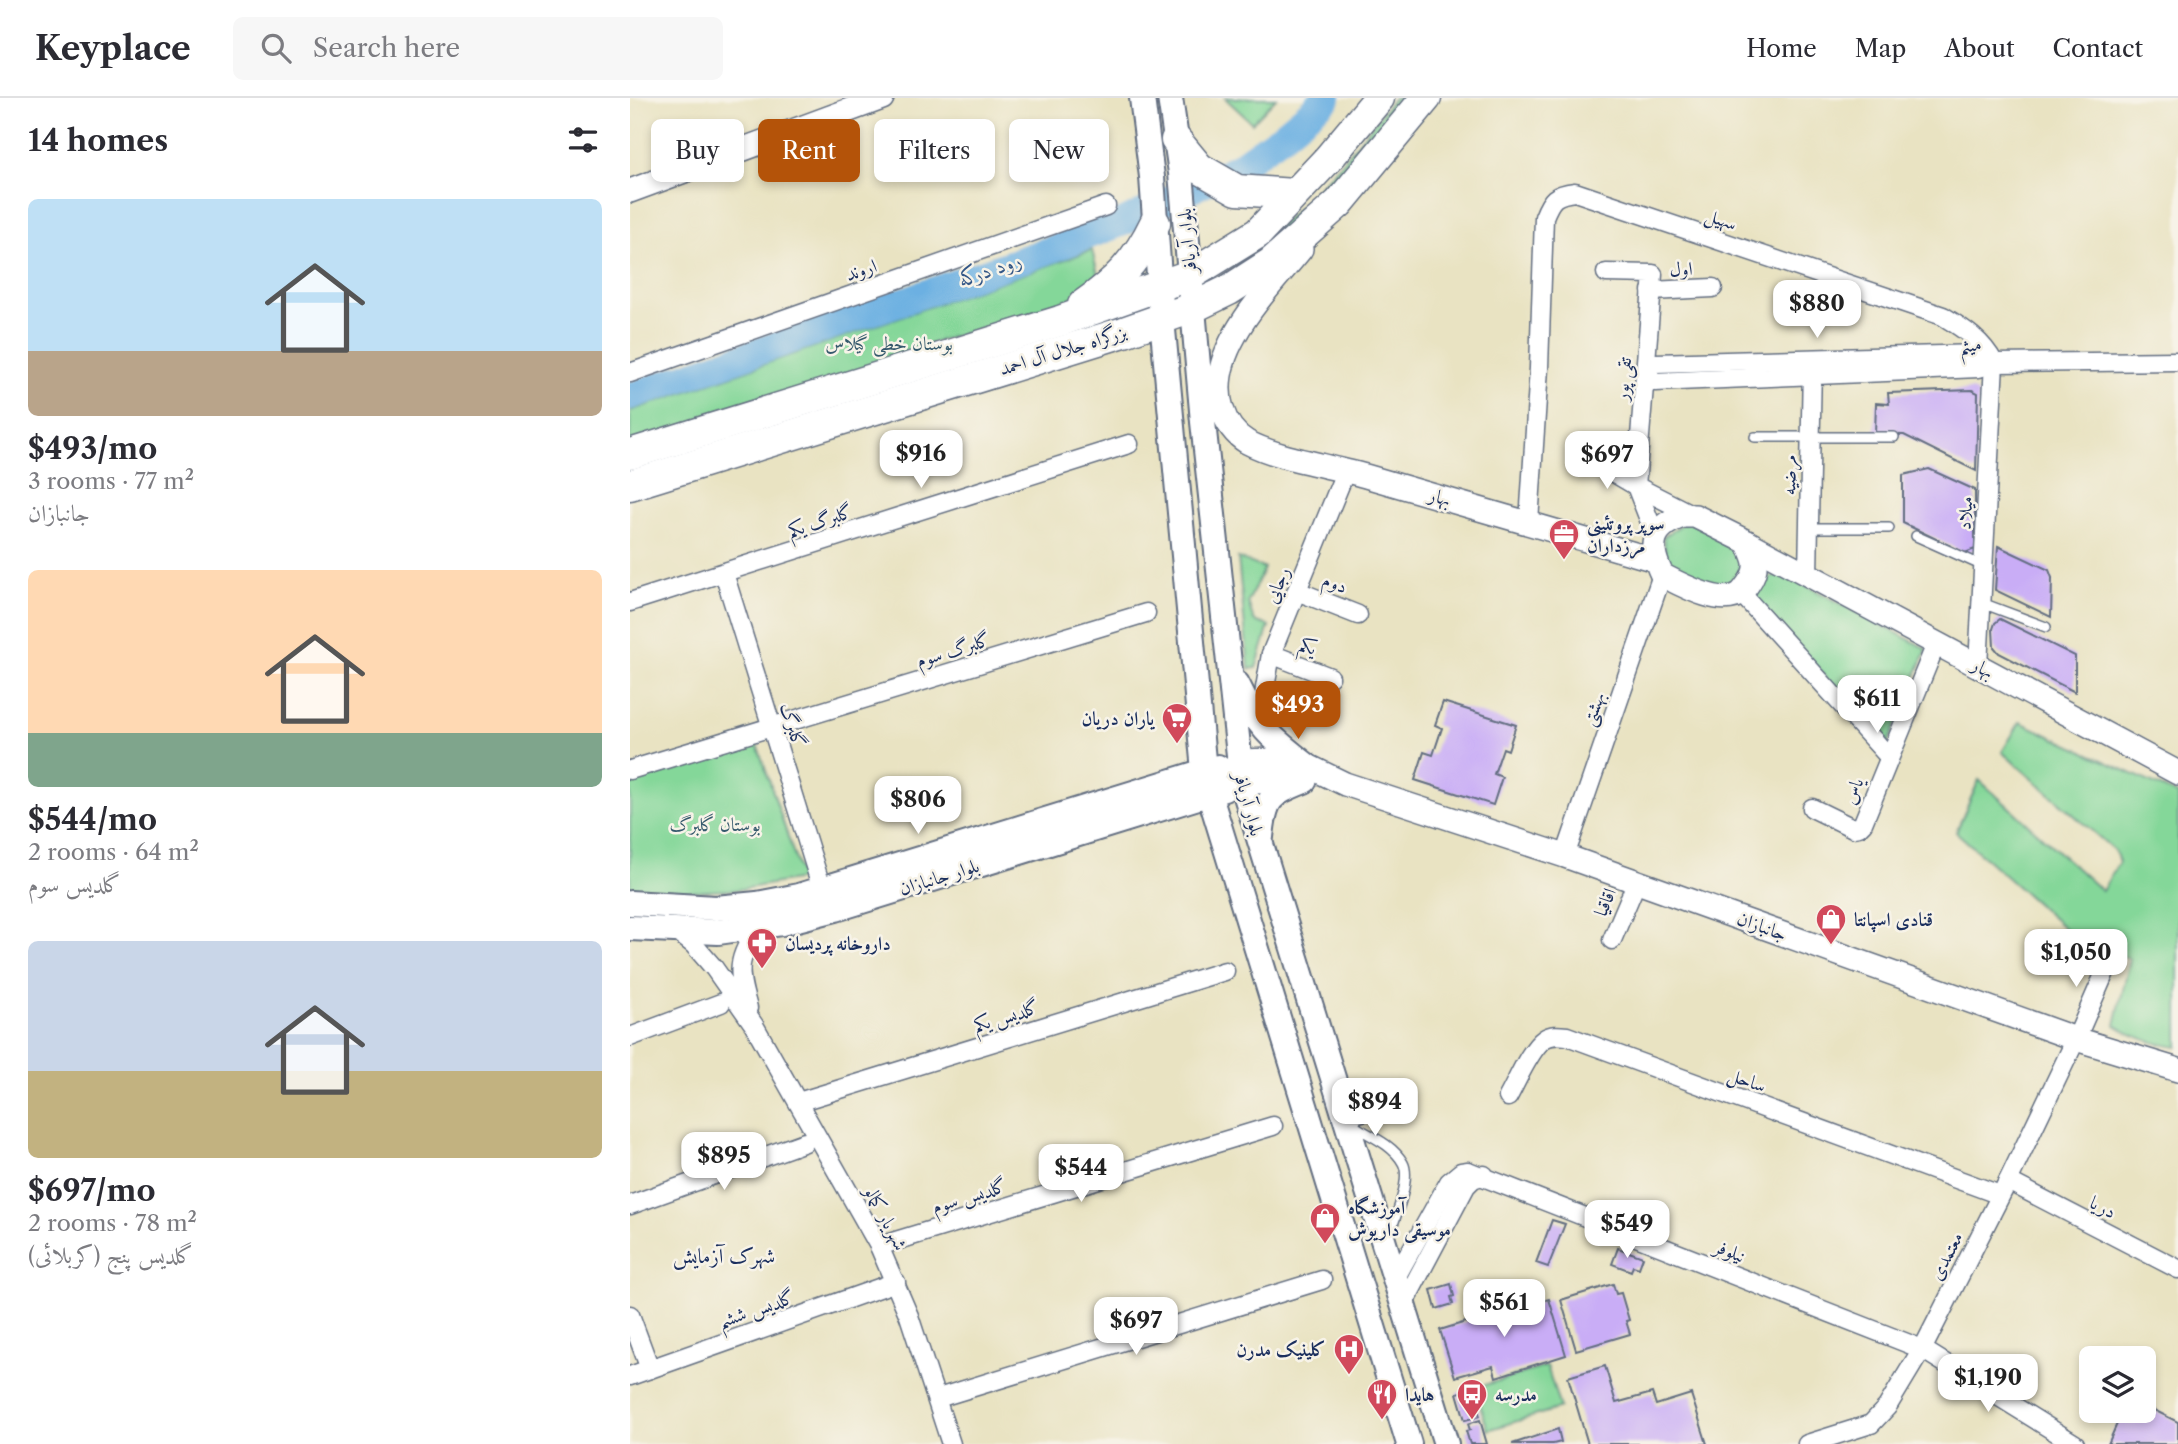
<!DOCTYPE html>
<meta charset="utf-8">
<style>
:root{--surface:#fff;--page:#f7f7f7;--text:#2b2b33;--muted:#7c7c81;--line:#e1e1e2;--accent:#b45309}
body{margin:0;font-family:"Libre Caslon Text",Amiri,serif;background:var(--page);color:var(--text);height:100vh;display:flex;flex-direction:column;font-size:26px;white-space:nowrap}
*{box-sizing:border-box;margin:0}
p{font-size:23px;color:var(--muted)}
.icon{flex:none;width:38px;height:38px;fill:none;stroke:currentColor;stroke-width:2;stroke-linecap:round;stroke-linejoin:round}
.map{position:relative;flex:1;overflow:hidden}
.panel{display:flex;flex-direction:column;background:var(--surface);width:630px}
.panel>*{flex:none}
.top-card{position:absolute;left:21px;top:21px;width:665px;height:63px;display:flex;gap:14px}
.buttons{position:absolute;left:1449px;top:1248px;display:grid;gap:14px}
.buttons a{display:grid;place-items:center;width:77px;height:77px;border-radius:10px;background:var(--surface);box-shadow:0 4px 10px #0003;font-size:35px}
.price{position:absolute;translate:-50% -60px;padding:0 16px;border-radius:14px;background:#fff;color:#222;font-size:23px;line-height:46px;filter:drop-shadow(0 2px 4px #0008)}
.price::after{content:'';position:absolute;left:50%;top:42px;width:21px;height:16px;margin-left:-10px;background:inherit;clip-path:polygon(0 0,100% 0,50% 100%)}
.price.selected{background:var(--accent);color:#fff}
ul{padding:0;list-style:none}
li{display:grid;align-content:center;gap:14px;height:371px;padding:0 28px}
li span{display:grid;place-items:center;height:217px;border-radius:10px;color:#555}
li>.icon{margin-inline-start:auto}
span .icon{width:126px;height:126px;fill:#fffc;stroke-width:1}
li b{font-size:30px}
h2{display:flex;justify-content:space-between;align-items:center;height:84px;padding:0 28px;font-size:30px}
.chip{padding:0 24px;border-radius:10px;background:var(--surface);box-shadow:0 4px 10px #0003;font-size:24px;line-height:63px}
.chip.selected{background:var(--accent);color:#fff}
header{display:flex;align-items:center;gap:42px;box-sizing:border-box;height:98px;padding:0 35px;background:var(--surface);border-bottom:2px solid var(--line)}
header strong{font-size:33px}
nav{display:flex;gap:38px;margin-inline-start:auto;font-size:24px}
.search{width:490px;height:63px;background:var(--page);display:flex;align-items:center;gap:18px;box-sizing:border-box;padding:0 24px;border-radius:10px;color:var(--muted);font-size:26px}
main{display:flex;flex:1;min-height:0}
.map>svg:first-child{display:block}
.green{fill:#84d799;stroke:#50837c;stroke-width:2}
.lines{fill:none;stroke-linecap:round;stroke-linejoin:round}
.river{stroke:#6cb0e2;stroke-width:28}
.building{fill:#c9adf6}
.service-casing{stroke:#636e81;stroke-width:12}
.minor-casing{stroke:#636e81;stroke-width:21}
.tertiary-casing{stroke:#636e81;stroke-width:26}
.secondary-casing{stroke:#636e81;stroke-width:28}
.trunk-casing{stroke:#636e81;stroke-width:33}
.service{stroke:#fff;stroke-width:9}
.minor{stroke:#fff;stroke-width:18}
.tertiary{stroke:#fff;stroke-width:23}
.secondary{stroke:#fff;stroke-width:24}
.trunk{stroke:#fff;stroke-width:30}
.labels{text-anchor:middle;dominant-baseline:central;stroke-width:5;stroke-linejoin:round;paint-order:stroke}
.street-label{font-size:19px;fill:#1b2f5e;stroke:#f7f3e8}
.park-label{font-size:19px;fill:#35596d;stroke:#f7f3e8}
.poi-label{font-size:19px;font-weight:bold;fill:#1b2f5e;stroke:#f7f3e8;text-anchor:start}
.water-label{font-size:21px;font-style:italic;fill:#335686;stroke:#f7f3e8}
.neighbourhood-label{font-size:21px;fill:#1b2f5e;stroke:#f7f3e8}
</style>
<header>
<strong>Keyplace</strong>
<div class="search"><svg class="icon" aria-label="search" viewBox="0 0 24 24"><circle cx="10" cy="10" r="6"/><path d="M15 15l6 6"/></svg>Search here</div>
<nav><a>Home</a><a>Map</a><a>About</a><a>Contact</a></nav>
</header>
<main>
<section class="panel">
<h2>14 homes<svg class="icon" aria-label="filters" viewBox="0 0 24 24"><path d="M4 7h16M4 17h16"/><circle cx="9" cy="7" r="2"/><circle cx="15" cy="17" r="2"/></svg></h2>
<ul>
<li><span style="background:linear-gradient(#bfe0f5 70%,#b9a48a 0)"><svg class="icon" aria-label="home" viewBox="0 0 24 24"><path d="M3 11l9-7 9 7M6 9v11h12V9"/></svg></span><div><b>$493/mo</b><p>3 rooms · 77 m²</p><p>جانبازان</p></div></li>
<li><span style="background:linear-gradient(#ffd9b3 75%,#7fa58c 0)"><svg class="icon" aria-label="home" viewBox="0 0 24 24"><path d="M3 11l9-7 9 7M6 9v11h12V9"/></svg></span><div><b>$544/mo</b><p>2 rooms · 64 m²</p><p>گلدیس سوم</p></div></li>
<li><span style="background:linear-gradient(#c9d6e8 60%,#c2b280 0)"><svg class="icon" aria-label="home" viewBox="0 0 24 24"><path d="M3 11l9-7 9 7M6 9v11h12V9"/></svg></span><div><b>$697/mo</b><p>2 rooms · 78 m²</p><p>گلدیس پنج (کربلائی)</p></div></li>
</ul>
</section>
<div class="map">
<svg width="1548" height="1346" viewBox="0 0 1548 1346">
<rect width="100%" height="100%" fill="#f7f3e8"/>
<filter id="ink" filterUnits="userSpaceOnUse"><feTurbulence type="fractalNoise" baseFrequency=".0143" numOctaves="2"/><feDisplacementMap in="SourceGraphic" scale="14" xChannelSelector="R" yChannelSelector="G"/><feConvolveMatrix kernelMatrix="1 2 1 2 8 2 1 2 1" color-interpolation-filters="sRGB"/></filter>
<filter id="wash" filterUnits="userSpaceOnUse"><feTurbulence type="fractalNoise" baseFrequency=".00686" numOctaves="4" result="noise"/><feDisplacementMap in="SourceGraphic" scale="28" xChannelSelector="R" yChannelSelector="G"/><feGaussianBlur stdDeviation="1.57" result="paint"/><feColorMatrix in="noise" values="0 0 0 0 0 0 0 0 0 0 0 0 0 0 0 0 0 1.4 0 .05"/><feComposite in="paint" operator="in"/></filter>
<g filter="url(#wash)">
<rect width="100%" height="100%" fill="#e9e3c2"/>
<g class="green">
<path d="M595,0H646L622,25Z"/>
<path d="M764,0H778C729,62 671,135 601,174L674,105L711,66Z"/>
<path d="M462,152L471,189L397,217L305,244L270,264L0,348V313Z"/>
<path d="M1057,423L1093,438L1114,457C1115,477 1111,483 1093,491L1039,472L1033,439Z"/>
<path d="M608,460L634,470L618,504L624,523L639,528L626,570L619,571Z"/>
<path d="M1149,477L1164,481L1297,551L1257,647L1120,497C1128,484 1134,480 1149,477Z"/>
<path d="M1390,624L1548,697V949C1524,946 1505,940 1485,927L1500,861L1469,849L1461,854L1326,734L1349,682L1472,793L1489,764L1485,753L1372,654Z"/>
<path d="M127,646L172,781L106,792L47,794L0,791V683Z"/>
<path d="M917,1268L930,1310L858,1332L845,1290Z"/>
</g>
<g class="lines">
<path class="river" d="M0,298L417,153L494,124L611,67L652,38L697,0"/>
</g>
<g id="blocks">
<g class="building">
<path d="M1342,292L1348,295L1346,373L1274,337L1245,336L1246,305L1259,306L1258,295Z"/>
<path d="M1299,371L1345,392V451L1335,455L1273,425V377Z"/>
<path d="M1368,448L1419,472L1422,480L1421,519L1365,492Z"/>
<path d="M1370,521L1445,558V594L1369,555L1364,549L1363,531L1365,525Z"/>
<path d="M813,604L886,627L878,652L873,650L864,676L872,679L863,707L785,682L794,654L803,657L812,630L805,627Z"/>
<path d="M922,1122L935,1126L918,1169L906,1165Z"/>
<path d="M988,1150L1013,1159L1009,1170L1003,1168L1001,1173L982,1166Z"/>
<path d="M821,1186L824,1198L821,1199L823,1206L806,1211L801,1192Z"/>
<path d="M983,1186L986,1196L991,1195L999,1222L996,1223L1000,1236L946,1252L931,1202Z"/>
<path d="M880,1200L884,1212L919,1201L936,1257L866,1279L863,1268L825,1279L810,1232L849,1220L846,1211Z"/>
<path d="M975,1268L986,1305L1022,1295L1026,1307L1061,1296L1077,1346H958L938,1279Z"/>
<path d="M842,1291L850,1318L835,1322L827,1295Z"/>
<path d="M1514,1307L1548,1324V1346H1478L1493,1312H1514Z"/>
<path d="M850,1322L857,1346H840L836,1333L840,1332L838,1326Z"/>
<path d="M928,1331L931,1344L923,1346H882Z"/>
</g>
</g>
</g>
<g filter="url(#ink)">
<use href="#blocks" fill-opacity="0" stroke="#636e81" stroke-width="2"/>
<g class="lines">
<g class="service-casing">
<g id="service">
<path d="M1125,339H1264"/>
<path d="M1179,430H1259"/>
<path d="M1286,438L1353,468"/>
<path d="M1352,505L1416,529"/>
<path d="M718,1023L744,1015"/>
<path d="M724,1028C741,1038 763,1047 773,1065C782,1081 764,1123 758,1140"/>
</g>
</g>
<g class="minor-casing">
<g id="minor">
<path d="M976,175L1023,176L1006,388L1025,437"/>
<path d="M1021,193L1083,190"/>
<path d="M1014,274L1025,265L1349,256L1364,265"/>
<path d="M1014,274L1025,284L1349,270L1364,265"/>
<path d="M0,275L476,108"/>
<path d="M967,365L1006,388L1065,418"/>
<path d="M899,424L909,270L914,119C921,101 925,96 945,94L1313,218C1334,231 1353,243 1364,265L1548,263"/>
<path d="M94,475L192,791"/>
<path d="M1178,477L1182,267"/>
<path d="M667,493L728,517"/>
<path d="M1111,495L1259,659"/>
<path d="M0,504L499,346"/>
<path d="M641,556L700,579"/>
<path d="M1348,568L1364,265"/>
<path d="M632,621L635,590L641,556L716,372"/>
<path d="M0,672L516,515"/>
<path d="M1182,710L1223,730L1229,729L1233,725L1306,546"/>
<path d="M935,758L1032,477"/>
<path d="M45,832L64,847L84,870L124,927L249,1148L279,1218L321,1346"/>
<path d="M982,842L1007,783"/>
<path d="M118,910C107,872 106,862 129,829"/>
<path d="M0,939L91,905"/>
<path d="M878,999C887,983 900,951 914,941C921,936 929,937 937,938L1370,1097"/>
<path d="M168,1004L595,873"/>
<path d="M1378,1083L1548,1171"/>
<path d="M0,1107L175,1044"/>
<path d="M249,1148L643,1028"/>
<path d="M765,1181L819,1084L831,1074L838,1073L1292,1251L1445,1346"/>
<path d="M773,1207L836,1088L843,1081L854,1077"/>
<path d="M0,1217L20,1271"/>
<path d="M0,1278L266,1184"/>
<path d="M308,1300L692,1182"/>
<path d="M1177,1346L1241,1326L1257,1309L1295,1246L1378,1083L1446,941L1482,858"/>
</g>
</g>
<g class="tertiary-casing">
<g id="tertiary">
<path d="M0,93L252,0"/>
<path d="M671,151C638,192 574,253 592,311C596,324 605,337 617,344C649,361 702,368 739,379C835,406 930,434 1025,462"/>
<path d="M1053,418H1065L1117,444C1125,461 1130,469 1118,486C1116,489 1114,492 1111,495C1092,510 1050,486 1032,477C1018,448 1020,429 1053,418Z"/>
<path d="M1117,444L1548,675"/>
<path d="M608,663L646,662L676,667L715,686L935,758L1446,941L1548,972"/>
<path d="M612,685L656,682L675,683"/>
</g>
</g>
<g class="secondary-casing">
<g id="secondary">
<path d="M512,0L522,79L532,221L574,673L579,695L779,1346"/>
<path d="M540,0L551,75L573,324L612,685L816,1346"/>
<path d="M607,586C627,628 640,639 676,667"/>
<path d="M631,739C635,700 639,697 674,683"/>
<path d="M0,805L86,810L127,806L169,798L588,669"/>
<path d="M0,830L88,834L152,825L206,811L594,691"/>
</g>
</g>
<g class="trunk-casing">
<g id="trunk">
<path d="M546,42L569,70L607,92L664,96"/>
<path d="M453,207C487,183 507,163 525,125"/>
<path d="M0,356L430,223L560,177L628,135L698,61L749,0"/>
<path d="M0,387L494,234L562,210L599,192L641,165L709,105L796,0"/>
</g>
</g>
<use href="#service" class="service"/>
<use href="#minor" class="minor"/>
<use href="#tertiary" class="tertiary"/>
<use href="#secondary" class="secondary"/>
<use href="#trunk" class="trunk"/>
</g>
</g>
<defs>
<g id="office-pin" transform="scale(1.575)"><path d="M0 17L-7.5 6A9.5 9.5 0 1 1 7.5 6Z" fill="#d1495b" stroke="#f7f3e8"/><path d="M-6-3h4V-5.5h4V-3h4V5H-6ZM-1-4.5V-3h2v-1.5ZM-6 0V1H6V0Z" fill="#fff"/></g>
<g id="supermarket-pin" transform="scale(1.575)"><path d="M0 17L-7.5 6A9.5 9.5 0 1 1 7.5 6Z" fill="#d1495b" stroke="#f7f3e8"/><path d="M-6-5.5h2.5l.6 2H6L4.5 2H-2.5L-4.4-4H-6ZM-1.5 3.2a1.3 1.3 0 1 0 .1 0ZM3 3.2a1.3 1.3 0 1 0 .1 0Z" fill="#fff"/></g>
<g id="shop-pin" transform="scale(1.575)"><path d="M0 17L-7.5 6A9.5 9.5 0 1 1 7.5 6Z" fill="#d1495b" stroke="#f7f3e8"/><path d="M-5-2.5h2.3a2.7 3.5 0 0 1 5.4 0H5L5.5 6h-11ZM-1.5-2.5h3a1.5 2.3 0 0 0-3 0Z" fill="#fff"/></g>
<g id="pharmacy-pin" transform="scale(1.575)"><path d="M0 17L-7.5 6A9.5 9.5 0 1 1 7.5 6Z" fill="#d1495b" stroke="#f7f3e8"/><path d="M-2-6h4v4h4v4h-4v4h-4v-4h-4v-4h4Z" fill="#fff"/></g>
<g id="hospital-pin" transform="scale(1.575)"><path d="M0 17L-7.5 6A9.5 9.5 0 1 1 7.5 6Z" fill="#d1495b" stroke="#f7f3e8"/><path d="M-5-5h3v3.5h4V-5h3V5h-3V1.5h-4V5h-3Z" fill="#fff"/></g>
<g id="restaurant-pin" transform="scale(1.575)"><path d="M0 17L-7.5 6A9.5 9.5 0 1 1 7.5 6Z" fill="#d1495b" stroke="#f7f3e8"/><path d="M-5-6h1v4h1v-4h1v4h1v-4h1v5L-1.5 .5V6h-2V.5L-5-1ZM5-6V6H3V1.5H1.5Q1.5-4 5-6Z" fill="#fff"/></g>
<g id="bus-pin" transform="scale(1.575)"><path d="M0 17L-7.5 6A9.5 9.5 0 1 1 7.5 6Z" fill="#d1495b" stroke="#f7f3e8"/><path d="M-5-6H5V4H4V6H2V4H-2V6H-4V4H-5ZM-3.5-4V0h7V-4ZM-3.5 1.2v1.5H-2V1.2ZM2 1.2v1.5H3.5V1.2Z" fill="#fff"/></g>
</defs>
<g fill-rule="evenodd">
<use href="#office-pin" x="934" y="436"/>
<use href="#supermarket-pin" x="547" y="620"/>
<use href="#shop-pin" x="1201" y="821"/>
<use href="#pharmacy-pin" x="132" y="845"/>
<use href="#shop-pin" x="695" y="1120"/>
<use href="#hospital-pin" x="719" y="1251"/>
<use href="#restaurant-pin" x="752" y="1296"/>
<use href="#bus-pin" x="842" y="1296"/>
</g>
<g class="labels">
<g class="street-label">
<text transform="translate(1091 121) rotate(19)">سهیل</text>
<text transform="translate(557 143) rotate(-95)">بلوار آریافر</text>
<text transform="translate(1051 171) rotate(-3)">اول</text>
<text transform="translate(231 172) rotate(-19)">اروند</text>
<text transform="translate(1340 247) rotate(-9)">میثم</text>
<text transform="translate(433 252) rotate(-17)">بزرگراه جلال آل احمد</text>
<text transform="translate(993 281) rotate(-85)">تقی پور</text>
<text transform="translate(1159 377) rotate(-89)">مرضیه</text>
<text transform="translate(810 399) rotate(16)">بهار</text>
<text transform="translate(1335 415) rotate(-87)">میلاد</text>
<text transform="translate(190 423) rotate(-18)">گلبرگ یکم</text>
<text transform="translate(705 485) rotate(21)">دوم</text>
<text transform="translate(647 487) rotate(-68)">رجایی</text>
<text transform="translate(678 548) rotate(21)">یکم</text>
<text transform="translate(323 552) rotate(-17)">گلبرگ سوم</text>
<text transform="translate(1353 570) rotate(28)">بهار</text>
<text transform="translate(963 611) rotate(-71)">بهشتی</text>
<text transform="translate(163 627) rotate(73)">گلبرگ</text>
<text transform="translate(1223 693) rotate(-69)">یاس</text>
<text transform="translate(619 706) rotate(75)">بلوار آریافر</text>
<text transform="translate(309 779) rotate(-17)">بلوار جانبازان</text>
<text transform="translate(975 804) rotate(-67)">اقاقیا</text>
<text transform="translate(1132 828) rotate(20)">جانبازان</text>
<text transform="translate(376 918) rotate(-17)">گلدیس یکم</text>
<text transform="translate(1117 982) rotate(20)">ساحل</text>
<text transform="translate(339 1098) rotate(-17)">گلدیس سوم</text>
<text transform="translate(1473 1109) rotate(27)">دریا</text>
<text transform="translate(256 1120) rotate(62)">شهریار کمالو</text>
<text transform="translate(1100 1153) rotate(22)">نیلوفر</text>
<text transform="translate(1316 1158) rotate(-63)">معتمدی</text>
<text transform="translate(126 1211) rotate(-19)">گلدیس ششم</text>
</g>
<g class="park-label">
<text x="259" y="245">بوستان خطی گیلاس</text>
<text x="85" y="726">بوستان گلبرگ</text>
</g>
<g class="poi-label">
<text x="957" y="425">سوپر پروتئینی<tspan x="957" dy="22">مرزداران</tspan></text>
<text x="524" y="620" text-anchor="end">یاران دریان</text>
<text x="1224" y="821">قنادی اسپانتا</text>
<text x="155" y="845">داروخانه پردیسان</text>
<text x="718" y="1109">آموزشگاه<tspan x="718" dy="22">موسیقی داریوش</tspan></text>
<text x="696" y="1251" text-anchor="end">کلینیک مدرن</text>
<text x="775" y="1296">هایدا</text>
<text x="865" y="1296">مدرسه</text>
</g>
<g class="water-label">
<text transform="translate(360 171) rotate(-19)">رود درکه</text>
</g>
<g class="neighbourhood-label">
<text x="94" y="1157">شهرک آزمایش</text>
</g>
</g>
</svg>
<div class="buttons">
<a><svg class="icon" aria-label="layers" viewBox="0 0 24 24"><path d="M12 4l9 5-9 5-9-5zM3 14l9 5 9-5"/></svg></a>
</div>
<b class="price" style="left:1187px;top:242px">$880</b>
<b class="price" style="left:291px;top:392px">$916</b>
<b class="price" style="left:977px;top:393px">$697</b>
<b class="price" style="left:1247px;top:637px">$611</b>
<b class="price selected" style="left:668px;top:643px">$493</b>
<b class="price" style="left:288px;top:738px">$806</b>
<b class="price" style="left:1446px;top:891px">$1,050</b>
<b class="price" style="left:745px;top:1040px">$894</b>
<b class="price" style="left:94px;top:1094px">$895</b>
<b class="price" style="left:451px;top:1106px">$544</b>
<b class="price" style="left:997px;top:1162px">$549</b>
<b class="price" style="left:874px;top:1241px">$561</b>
<b class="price" style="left:506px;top:1259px">$697</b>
<b class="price" style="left:1358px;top:1316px">$1,190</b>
<div class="top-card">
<a class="chip">Buy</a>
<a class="chip selected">Rent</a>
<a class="chip">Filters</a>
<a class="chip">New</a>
</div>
</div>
</main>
